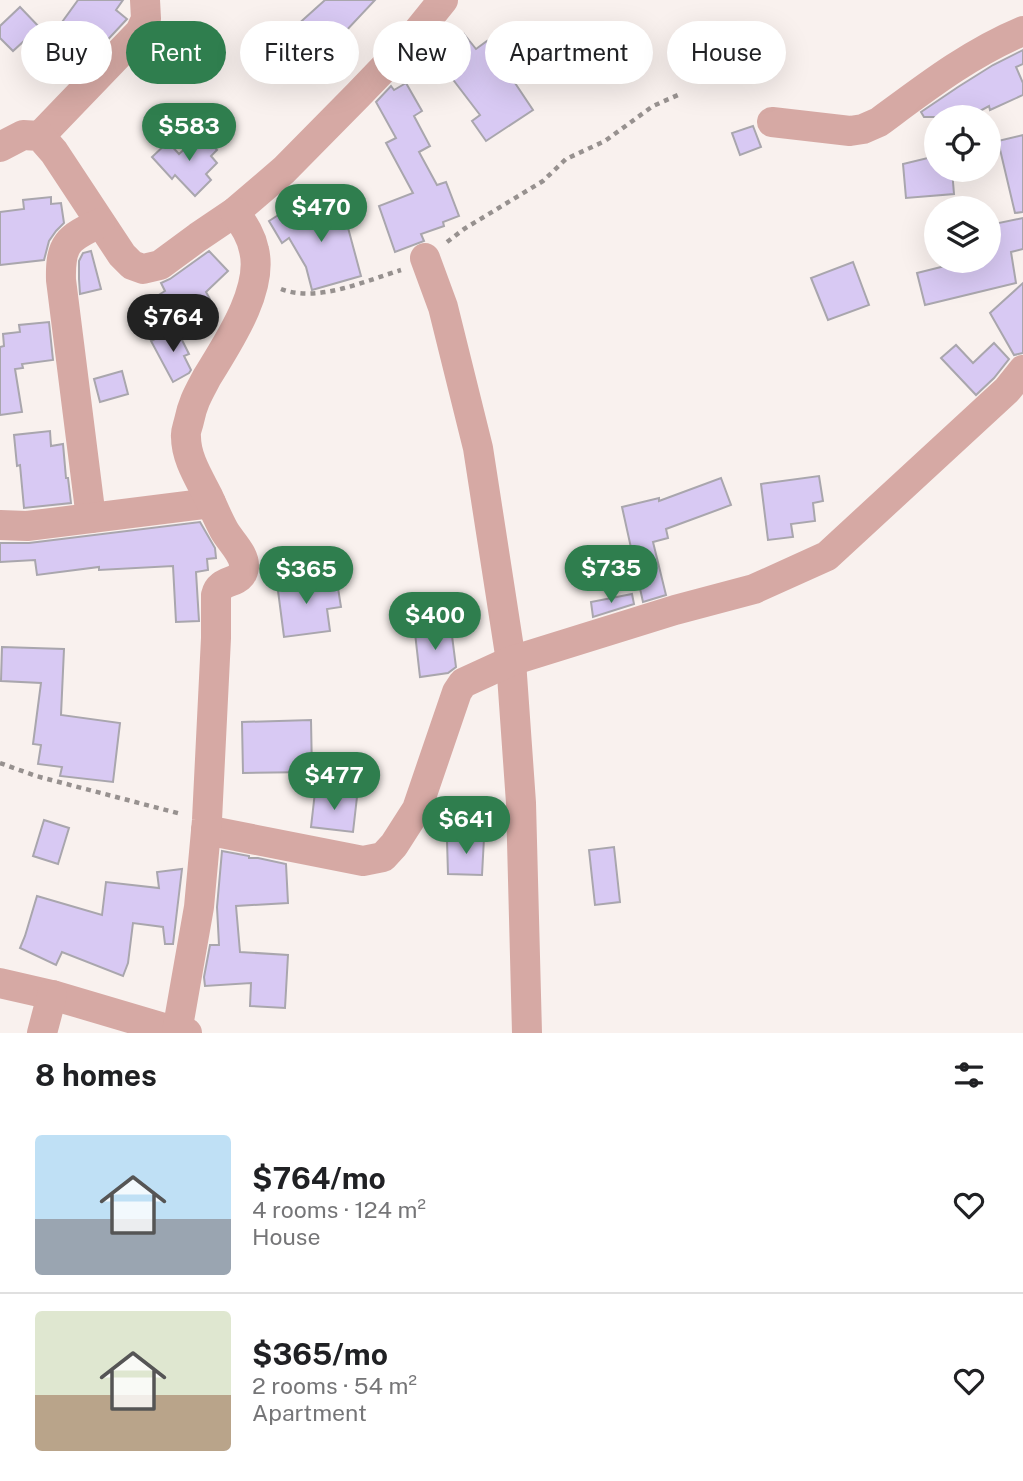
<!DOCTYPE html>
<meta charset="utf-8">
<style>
:root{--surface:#fff;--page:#f2f2f2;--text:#202124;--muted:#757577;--line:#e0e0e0;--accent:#2f7e4e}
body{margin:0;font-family:"Public Sans",sans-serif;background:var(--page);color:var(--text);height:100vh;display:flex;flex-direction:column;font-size:26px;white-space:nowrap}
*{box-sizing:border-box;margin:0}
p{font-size:23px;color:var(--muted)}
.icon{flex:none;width:38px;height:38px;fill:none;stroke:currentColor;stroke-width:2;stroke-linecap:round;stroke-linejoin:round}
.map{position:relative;height:1033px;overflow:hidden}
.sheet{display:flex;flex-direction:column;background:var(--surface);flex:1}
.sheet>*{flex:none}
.banner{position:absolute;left:21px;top:21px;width:982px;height:63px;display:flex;gap:14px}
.buttons{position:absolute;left:924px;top:105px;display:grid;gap:14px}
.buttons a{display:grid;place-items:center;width:77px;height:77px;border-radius:50%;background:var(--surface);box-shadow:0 7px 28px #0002;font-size:35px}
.price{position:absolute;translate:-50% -60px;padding:0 16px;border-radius:24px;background:var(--accent);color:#fff;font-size:23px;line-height:46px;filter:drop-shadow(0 2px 4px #0008)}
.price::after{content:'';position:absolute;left:50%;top:42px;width:21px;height:16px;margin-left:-10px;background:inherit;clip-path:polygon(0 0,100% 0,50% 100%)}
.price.on{background:#222;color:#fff}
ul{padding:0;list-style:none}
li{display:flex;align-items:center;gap:21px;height:175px;padding:0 35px}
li+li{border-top:2px solid var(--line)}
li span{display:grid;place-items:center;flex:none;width:196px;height:140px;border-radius:7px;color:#555}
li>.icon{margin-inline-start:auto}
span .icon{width:84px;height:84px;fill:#fffc;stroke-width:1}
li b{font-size:30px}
h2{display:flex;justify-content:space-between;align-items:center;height:84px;padding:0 35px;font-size:30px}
.pill{padding:0 24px;border-radius:32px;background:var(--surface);box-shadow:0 7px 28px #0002;font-size:24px;line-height:63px}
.pill.on{background:var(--accent);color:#fff}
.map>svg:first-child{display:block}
.building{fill:#d8c9f3;stroke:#a9a6ad;stroke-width:2}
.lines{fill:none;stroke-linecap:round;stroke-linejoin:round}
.path{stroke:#97918f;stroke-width:4.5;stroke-dasharray:5 5;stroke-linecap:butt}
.minor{stroke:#d6a9a4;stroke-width:30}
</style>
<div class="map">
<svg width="1023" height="1033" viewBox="0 0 1023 1033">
<rect width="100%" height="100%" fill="#f9f1ee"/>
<g class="building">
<path d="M78,0H123L116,10L127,19L87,62L52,36Z"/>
<path d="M325,0H375L343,34L349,41L306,80L275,45Z"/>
<path d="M20,7L43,31L29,46L24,41L13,51L0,38V26Z"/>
<path d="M555,32L576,59L555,76L534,49Z"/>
<path d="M464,34L476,49L487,41L533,110L486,141L472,121L480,115L435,56Z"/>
<path d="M1023,50V64L1016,67L1023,83V95L990,110L989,106L969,117H924L921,112L958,87L993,65Z"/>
<path d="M406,83L422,111L414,116L430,146L419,152L437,185L446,182L459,216L443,222L444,226L421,234L424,241L395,252L379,206L413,193L386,143L396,138L376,102L391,86L394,90Z"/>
<path d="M753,126L761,147L740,155L732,133Z"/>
<path d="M202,133L217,150L211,156L217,163L206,174L211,180L195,196L175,175L172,179L152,157L168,142L179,154Z"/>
<path d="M1023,135V212L1015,213L998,141Z"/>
<path d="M936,156V170H952L954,194L906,198L903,164Z"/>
<path d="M51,197V204L61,203L64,223L56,231L49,241L44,260L0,265V212L24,209L23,200Z"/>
<path d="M340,198L361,276L312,290L306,267L289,238L282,243L269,221L291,207L300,222Z"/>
<path d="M1023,218V249L1011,252L1016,283L925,305L917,273L965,261H989V225Z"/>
<path d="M91,251L101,289L80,294L79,279V261L83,253Z"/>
<path d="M209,251L228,271L206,292L210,299L170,320L157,296L165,291L161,283L170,279Z"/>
<path d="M853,262L869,305L828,320L811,278Z"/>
<path d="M1023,283V353L1014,355L990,313Z"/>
<path d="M49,322L53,360L22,364L23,368L15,369L22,412L0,415V347L4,346L3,334L20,332L19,325Z"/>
<path d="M176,328L189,354L184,356L191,370L189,373L173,382L151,341Z"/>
<path d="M994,343L1009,359L994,378L976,395L941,358L956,345L973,363Z"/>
<path d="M122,371L128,394L100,402L94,379Z"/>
<path d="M50,431L51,446L63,444L66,478H68L71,503L24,508L20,465L17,466L14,435Z"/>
<path d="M819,476L823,501L813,503L815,521L791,524L793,537L768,540L761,484Z"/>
<path d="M721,478L731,505L666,529L668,538L653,542L666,595L643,602L622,507L659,498V501Z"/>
<path d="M200,522L215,548L216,558L207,559L208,570L196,572L199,621L176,622L173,566L99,570V567L37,575L35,560L0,562V543H29Z"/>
<path d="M324,577L325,589L338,588L341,607L327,609L330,631L284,637L277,583Z"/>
<path d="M632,594L634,604L593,617L591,602Z"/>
<path d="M451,628L456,667L448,673L420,677L415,633Z"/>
<path d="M2,647L64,649L61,715L120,723L113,782L60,776L62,767L38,764L41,745L33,744L41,683L1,681Z"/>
<path d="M311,720L312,772L243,773L242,722Z"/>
<path d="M315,792L357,797L353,832L311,827Z"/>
<path d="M44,820L69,828L58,864L33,856Z"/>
<path d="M484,838L482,875L448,874L447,840Z"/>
<path d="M614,847L620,902L595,905L589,850Z"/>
<path d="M222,851L249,856V858H258L286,864L288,903L236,906L240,952L288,955L285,1008L250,1006L251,983L205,986L204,977L210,945H219L217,907Z"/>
<path d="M182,869L173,944H165L163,927L133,923L128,963L123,976L62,952L56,965L20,948L25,936L37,896L102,915L106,882L159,888L157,872Z"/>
</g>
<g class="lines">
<g class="path">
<path d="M447,242L464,229L543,181L566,159L605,141L653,106L678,95"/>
<path d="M281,289C317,303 365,281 401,270"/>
<path d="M0,763L36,776L181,814"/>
</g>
<g class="minor">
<path d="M772,122L850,131L863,129L879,122C925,88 970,53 1023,31"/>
<path d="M40,136L140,32L146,19L145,0"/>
<path d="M0,147L23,135L40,136L54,152L122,255L132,265L143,269L160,265L198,237L235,212L284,170L358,95L410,41L443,0"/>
<path d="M425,258L443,307L478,448L511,661L521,803L527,1033"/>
<path d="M91,518L61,280C60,243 68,238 100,223"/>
<path d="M0,525L27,526L211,503"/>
<path d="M206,830L363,861L383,857L394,845L417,809L457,692L463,683L511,661L675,610L754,589L827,556L1007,390L1023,370"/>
<path d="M0,983L52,995L177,1032L187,1033"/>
<path d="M177,1032L199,907L207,820L216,638V595C220,577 242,586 244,567C245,554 230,541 224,530C218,519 213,507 208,496C199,478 186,458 186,437C185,432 188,426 189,421C193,402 198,394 207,377C227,344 264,290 254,250C251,235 243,224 235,212"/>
<path d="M42,1033L52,995"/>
</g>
</g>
</svg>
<div class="buttons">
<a><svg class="icon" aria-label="locate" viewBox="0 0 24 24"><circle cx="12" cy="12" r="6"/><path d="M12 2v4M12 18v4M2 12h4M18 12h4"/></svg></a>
<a><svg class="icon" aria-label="layers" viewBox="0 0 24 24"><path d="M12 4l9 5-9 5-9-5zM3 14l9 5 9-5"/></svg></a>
</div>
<b class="price" style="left:189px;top:163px">$583</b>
<b class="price" style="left:321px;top:244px">$470</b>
<b class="price on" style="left:173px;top:354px">$764</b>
<b class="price" style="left:611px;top:605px">$735</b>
<b class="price" style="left:306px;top:606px">$365</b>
<b class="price" style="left:435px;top:652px">$400</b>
<b class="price" style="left:334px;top:812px">$477</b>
<b class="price" style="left:466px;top:856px">$641</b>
<div class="banner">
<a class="pill">Buy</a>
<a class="pill on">Rent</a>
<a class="pill">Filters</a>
<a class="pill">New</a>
<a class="pill">Apartment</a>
<a class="pill">House</a>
</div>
</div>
<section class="sheet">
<h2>8 homes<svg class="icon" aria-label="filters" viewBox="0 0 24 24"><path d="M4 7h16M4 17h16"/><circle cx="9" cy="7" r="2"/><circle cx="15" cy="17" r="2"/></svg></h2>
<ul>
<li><span style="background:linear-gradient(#bfe0f5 60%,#9aa5b1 0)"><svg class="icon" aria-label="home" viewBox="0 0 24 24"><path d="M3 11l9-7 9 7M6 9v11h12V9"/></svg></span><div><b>$764/mo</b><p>4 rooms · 124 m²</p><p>House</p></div><svg class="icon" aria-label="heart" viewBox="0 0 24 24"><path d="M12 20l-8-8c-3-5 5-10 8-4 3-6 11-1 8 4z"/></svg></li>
<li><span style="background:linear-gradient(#dfe7d0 60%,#b9a48a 0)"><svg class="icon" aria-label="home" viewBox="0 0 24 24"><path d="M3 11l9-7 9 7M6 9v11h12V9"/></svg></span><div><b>$365/mo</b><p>2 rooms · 54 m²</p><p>Apartment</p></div><svg class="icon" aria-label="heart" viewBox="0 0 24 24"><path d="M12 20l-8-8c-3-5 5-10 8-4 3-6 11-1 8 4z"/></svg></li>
</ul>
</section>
